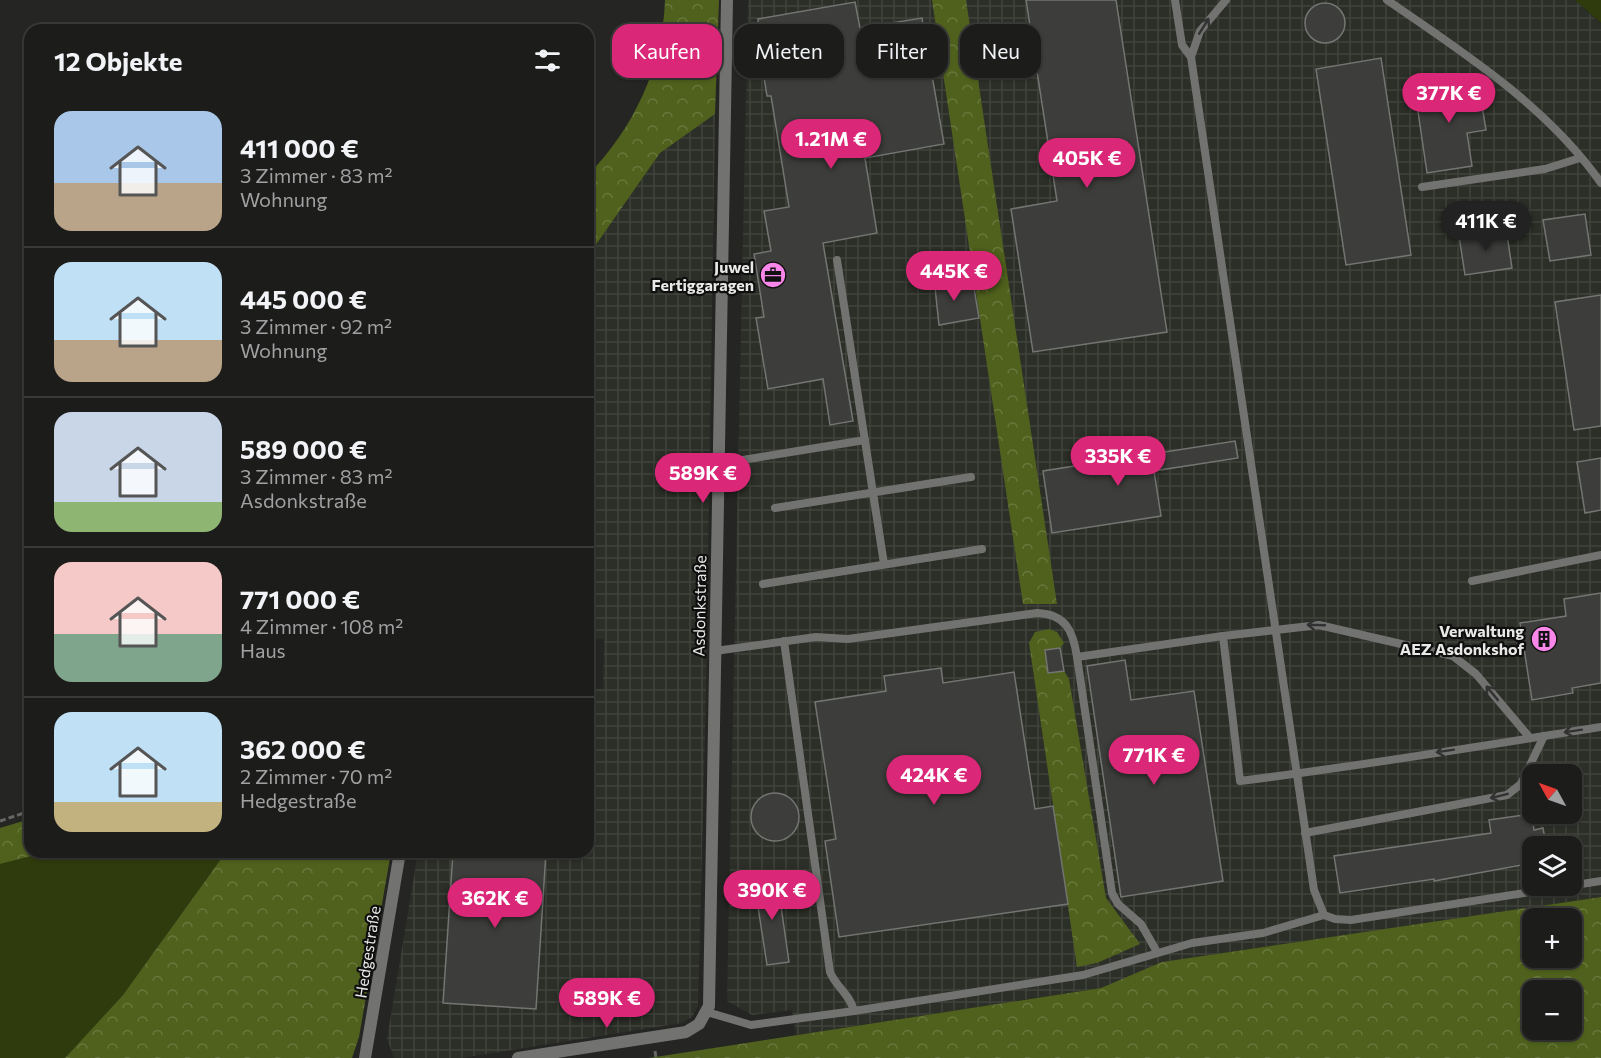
<!DOCTYPE html>
<html lang="de">
<meta charset="utf-8">
<style>
:root{--surface:#1c1c1a;--page:#252523;--text:#f1f3f6;--muted:#a0a1a2;--line:#3a3a39;--accent:#db2777}
body{margin:0;font-family:Commissioner,sans-serif;background:var(--page);color:var(--text);height:100vh;display:flex;flex-direction:column;font-size:22px;white-space:nowrap}
*{box-sizing:border-box;margin:0}
p{font-size:20px;color:var(--muted)}
.icon{flex:none;width:33px;height:33px;fill:none;stroke:currentColor;stroke-width:2;stroke-linecap:round;stroke-linejoin:round}
.map{position:relative;flex:1;overflow:hidden}
.panel{position:absolute;left:24px;top:24px;width:570px;height:834px;display:flex;flex-direction:column;background:var(--surface);border-radius:18px;box-shadow:0 2px 4px #0004,0 0 0 2px var(--line)}
.panel>*{flex:none}
.banner{position:absolute;left:612px;top:24px;width:570px;height:54px;display:flex;gap:12px}
.needle{width:39px;rotate:310deg}
.tools{position:absolute;left:1522px;top:764px;display:grid;gap:12px}
.tools a{display:grid;place-items:center;width:60px;height:60px;border-radius:12px;background:var(--surface);box-shadow:0 2px 4px #0004,0 0 0 2px var(--line);font-size:30px}
.price{position:absolute;translate:-50% -51px;padding:0 14px;border-radius:21px;background:var(--accent);color:#fff;font-size:20px;line-height:39px;filter:drop-shadow(0 2px 3px #0008)}
.price::after{content:'';position:absolute;left:50%;top:36px;width:18px;height:14px;margin-left:-9px;background:inherit;clip-path:polygon(0 0,100% 0,50% 100%)}
.price.on{background:#222;color:#fff}
ul{padding:0;list-style:none}
li{display:flex;align-items:center;gap:18px;height:150px;padding:0 30px}
li+li{border-top:2px solid var(--line)}
li span{display:grid;place-items:center;flex:none;width:168px;height:120px;border-radius:18px;color:#555}
li>.icon{margin-inline-start:auto}
span .icon{width:72px;height:72px;fill:#fffc;stroke-width:1}
li b{font-size:26px}
h2{display:flex;justify-content:space-between;align-items:center;height:72px;padding:0 30px;font-size:26px}
.chip{padding:0 21px;border-radius:18px;background:var(--surface);box-shadow:0 2px 4px #0004,0 0 0 2px var(--line);font-size:21px;line-height:54px}
.chip.on{background:var(--accent);color:#fff}
.map>svg:first-child{display:block}
.industrial{fill:url(#industrial-grid);fill-rule:evenodd}
.green{fill:#2f3b0d}
.forest{fill:url(#forest-crowns);fill-rule:evenodd}
.building{fill:#3d3e3b;stroke:#737572;stroke-width:1.5}
.lines{fill:none;stroke-linecap:round;stroke-linejoin:round}
.path{stroke:#666764;stroke-width:3;stroke-dasharray:6 3;stroke-linecap:butt}
.lane{stroke:#727371;stroke-width:8}
.street{stroke:#727371;stroke-width:12}
.oneway{stroke:#313231}
.labels{text-anchor:middle;dominant-baseline:central;stroke-width:4.5;stroke-linejoin:round;paint-order:stroke}
.poi-label{font-size:16px;font-weight:bold;fill:#e8e9e7;stroke:#0e0f0e;text-anchor:end}
.street-label{font-size:16px;fill:#e8e9e7;stroke:#0e0f0e}
</style>
<div class="map">
<svg width="1601" height="1058" viewBox="0 0 1601 1058">
<defs>
<pattern id="industrial-grid" width="8" height="8" patternUnits="userSpaceOnUse" patternTransform="scale(1.5)"><rect width="8" height="8" fill="#2c2f27"/><path d="M0 4h8M4 0v8" fill="none" stroke="#40433c"/></pattern>
<pattern id="forest-crowns" width="20" height="18" patternUnits="userSpaceOnUse" patternTransform="scale(1.5)"><rect width="20" height="18" fill="#4f611c"/><path d="M2 6a3 3 0 1 1 6 0M12 15a3 3 0 1 1 6 0" fill="none" stroke="#68783d"/></pattern>
</defs>
<rect width="100%" height="100%" fill="#252623"/>
<g class="industrial">
<path d="M748,0H1575L1601,24V897L1163,962L1101,988L796,1035L792,1010L752,1015L727,1001ZM1533,774H1572V813H1533ZM1533,846H1572V885H1533Z"/>
<path d="M715,114L706,692L698,1006L692,1017L682,1023L461,1058H394L387,1039L418,852H588V689H603L604,639L588,638V256L660,153Z"/>
</g>
<g class="green">
<path d="M1575,0H1601V23Z"/>
<path d="M47,852H226L123,995L65,1058H0V864Z"/>
</g>
<g class="forest">
<path d="M665,0H719L715,114L660,153L588,256V175C634,128 663,66 665,0Z"/>
<path d="M932,0H966L1057,604H1023Z"/>
<path d="M1049,629L1057,632L1064,643L1060,648L1045,650L1048,673L1064,671L1069,679L1106,898L1140,944L1097,963L1077,967L1029,643L1035,632Z"/>
<path d="M30,819V852H47L0,864V828Z"/>
<path d="M226,852H391L359,1037L352,1058H65L123,995Z"/>
<path d="M1601,897V1058H649L1101,988L1162,962ZM1533,918H1572V957H1533ZM1533,990H1572V1029H1533Z"/>
</g>
<g class="building">
<path d="M1026,0H1116L1167,332L1033,352L1011,209L1057,201Z"/>
<path d="M855,2L860,28L922,18L944,144L865,158L877,233L823,243L853,421L830,425L823,379L768,389L756,318L764,317L754,254L771,251L764,211L789,207L771,96H767L759,46L758,19Z"/>
<circle cx="1325" cy="23" r="20"/>
<path d="M1381,58L1411,255L1346,265L1316,69Z"/>
<path d="M1478,81L1486,130L1467,133L1472,166L1427,173L1415,91Z"/>
<path d="M1585,214L1591,255L1550,261L1543,220Z"/>
<path d="M1506,228L1512,268L1465,275L1459,236Z"/>
<path d="M949,275L950,282H955L957,290L974,288L979,318L939,325L934,278Z"/>
<path d="M1601,295V426L1574,430L1555,302Z"/>
<path d="M1235,441L1238,458L1154,471L1161,516L1052,533L1043,471Z"/>
<path d="M1601,458V510L1585,513L1577,462Z"/>
<path d="M1601,593V683L1572,688L1573,693L1532,700L1520,623L1566,616L1564,599Z"/>
<path d="M1060,648L1064,671L1048,673L1045,650Z"/>
<path d="M1125,660L1131,700L1194,691L1223,881L1121,897L1087,666Z"/>
<path d="M941,668L943,683L1014,672L1035,809L1053,806L1068,904L839,937L825,841L836,839L815,702L886,691L884,676Z"/>
<circle cx="775" cy="817" r="24"/>
<path d="M1532,814L1534,830L1543,828L1546,846H1533V863L1434,881V879L1340,893L1334,856L1491,833L1489,820Z"/>
<path d="M453,852H546L536,1009L443,1003Z"/>
<path d="M777,878L789,962L767,965L754,881Z"/>
</g>
<g class="lines">
<g class="path">
<path d="M0,821L30,811"/>
<path d="M655,1051L656,1058"/>
</g>
<g class="lane">
<path d="M1175,0L1182,45L1191,57"/>
<path d="M1226,0L1200,31L1191,57L1314,890L1324,915L1335,919L1351,920L1601,881"/>
<path d="M1387,0C1463,52 1548,107 1601,183"/>
<path d="M1422,187L1545,169L1580,158"/>
<path d="M837,260L884,564"/>
<path d="M718,464L865,440"/>
<path d="M775,508L971,477"/>
<path d="M1472,581L1601,555"/>
<path d="M763,584L982,549"/>
<path d="M784,641L830,972C836,987 850,994 854,1011"/>
<path d="M715,651L816,637L848,639L1037,613C1066,614 1073,631 1077,657"/>
<path d="M1530,738L1476,674L1453,656L1319,625L1223,636L1240,781C1361,766 1481,746 1601,727"/>
<path d="M1305,833L1507,795L1521,784L1544,736"/>
<path d="M1157,952L1141,924L1118,904L1112,893L1077,657L1223,636"/>
<path d="M707,1012L751,1025L854,1011L1083,975L1192,943L1263,933L1324,915"/>
</g>
<g class="street">
<path d="M365,1058L400,852"/>
<path d="M518,1058L686,1032L699,1024L709,1006L727,0"/>
</g>
</g>
<defs><path id="oneway-shaft" d="M-6 0H5M1.5-3L5.5 0L1.5 3" fill="none" stroke-width="1.6" stroke-linecap="round" stroke-linejoin="round" transform="scale(1.5)"/></defs>
<g class="oneway">
<use href="#oneway-shaft" transform="translate(1204 26) rotate(-58)"/>
<use href="#oneway-shaft" transform="translate(1316 625) rotate(-178)"/>
<use href="#oneway-shaft" transform="translate(1492 693) rotate(-130)"/>
<use href="#oneway-shaft" transform="translate(1573 731) rotate(171)"/>
<use href="#oneway-shaft" transform="translate(1445 751) rotate(171)"/>
<use href="#oneway-shaft" transform="translate(1499 796) rotate(166)"/>
</g>
<defs>
<g id="office-disc" transform="scale(1.35)"><circle r="9.5" fill="#f987e9" stroke="#0e0f0e"/><path d="M-6-3h4V-5.5h4V-3h4V5H-6ZM-1-4.5V-3h2v-1.5ZM-6 0V1H6V0Z" fill="#111"/></g>
<g id="building-disc" transform="scale(1.35)"><circle r="9.5" fill="#f987e9" stroke="#0e0f0e"/><path d="M-4-6H4V6H1V3H-1V6H-4ZM-2.5-4.3h1.7v1.8h-1.7ZM.8-4.3h1.7v1.8H.8ZM-2.5-1h1.7V.8h-1.7ZM.8-1h1.7V.8H.8Z" fill="#111"/></g>
</defs>
<g fill-rule="evenodd">
<use href="#office-disc" x="773" y="275"/>
<use href="#building-disc" x="1544" y="639"/>
</g>
<g class="labels">
<g class="poi-label">
<text x="754" y="266">Juwel<tspan x="754" dy="18">Fertiggaragen</tspan></text>
<text x="1524" y="630">Verwaltung<tspan x="1524" dy="18">AEZ Asdonkshof</tspan></text>
</g>
<g class="street-label">
<text transform="translate(699 606) rotate(-89)">Asdonkstraße</text>
<text transform="translate(367 952) rotate(-81)">Hedgestraße</text>
</g>
</g>
</svg>
<div class="tools">
<a><svg class="needle" viewBox="-14 -14 28 28"><path d="M0-13l5 13h-10z" fill="#e53935"/><path d="M0 13l5-13h-10z" fill="#a0a1a2"/></svg></a>
<a><svg class="icon" aria-label="layers" viewBox="0 0 24 24"><path d="M12 4l9 5-9 5-9-5zM3 14l9 5 9-5"/></svg></a>
<a>+</a>
<a>−</a>
</div>
<b class="price" style="left:1449px;top:124px">377K €</b>
<b class="price" style="left:831px;top:170px">1.21M €</b>
<b class="price" style="left:1087px;top:189px">405K €</b>
<b class="price on" style="left:1486px;top:252px">411K €</b>
<b class="price" style="left:954px;top:302px">445K €</b>
<b class="price" style="left:1118px;top:487px">335K €</b>
<b class="price" style="left:703px;top:504px">589K €</b>
<b class="price" style="left:1154px;top:786px">771K €</b>
<b class="price" style="left:934px;top:806px">424K €</b>
<b class="price" style="left:772px;top:921px">390K €</b>
<b class="price" style="left:495px;top:929px">362K €</b>
<b class="price" style="left:607px;top:1029px">589K €</b>
<div class="banner">
<a class="chip on">Kaufen</a>
<a class="chip">Mieten</a>
<a class="chip">Filter</a>
<a class="chip">Neu</a>
</div>
<section class="panel">
<h2>12 Objekte<svg class="icon" aria-label="filters" viewBox="0 0 24 24"><path d="M4 7h16M4 17h16"/><circle cx="9" cy="7" r="2"/><circle cx="15" cy="17" r="2"/></svg></h2>
<ul>
<li><span style="background:linear-gradient(#a9c7e8 60%,#b9a48a 0)"><svg class="icon" aria-label="home" viewBox="0 0 24 24"><path d="M3 11l9-7 9 7M6 9v11h12V9"/></svg></span><div><b>411 000 €</b><p>3 Zimmer · 83 m²</p><p>Wohnung</p></div></li>
<li><span style="background:linear-gradient(#bfe0f5 65%,#b9a48a 0)"><svg class="icon" aria-label="home" viewBox="0 0 24 24"><path d="M3 11l9-7 9 7M6 9v11h12V9"/></svg></span><div><b>445 000 €</b><p>3 Zimmer · 92 m²</p><p>Wohnung</p></div></li>
<li><span style="background:linear-gradient(#c9d6e8 75%,#8fb573 0)"><svg class="icon" aria-label="home" viewBox="0 0 24 24"><path d="M3 11l9-7 9 7M6 9v11h12V9"/></svg></span><div><b>589 000 €</b><p>3 Zimmer · 83 m²</p><p>Asdonkstraße</p></div></li>
<li><span style="background:linear-gradient(#f6c9c9 60%,#7fa58c 0)"><svg class="icon" aria-label="home" viewBox="0 0 24 24"><path d="M3 11l9-7 9 7M6 9v11h12V9"/></svg></span><div><b>771 000 €</b><p>4 Zimmer · 108 m²</p><p>Haus</p></div></li>
<li><span style="background:linear-gradient(#bfe0f5 75%,#c2b280 0)"><svg class="icon" aria-label="home" viewBox="0 0 24 24"><path d="M3 11l9-7 9 7M6 9v11h12V9"/></svg></span><div><b>362 000 €</b><p>2 Zimmer · 70 m²</p><p>Hedgestraße</p></div></li>
</ul>
</section>
</div>
